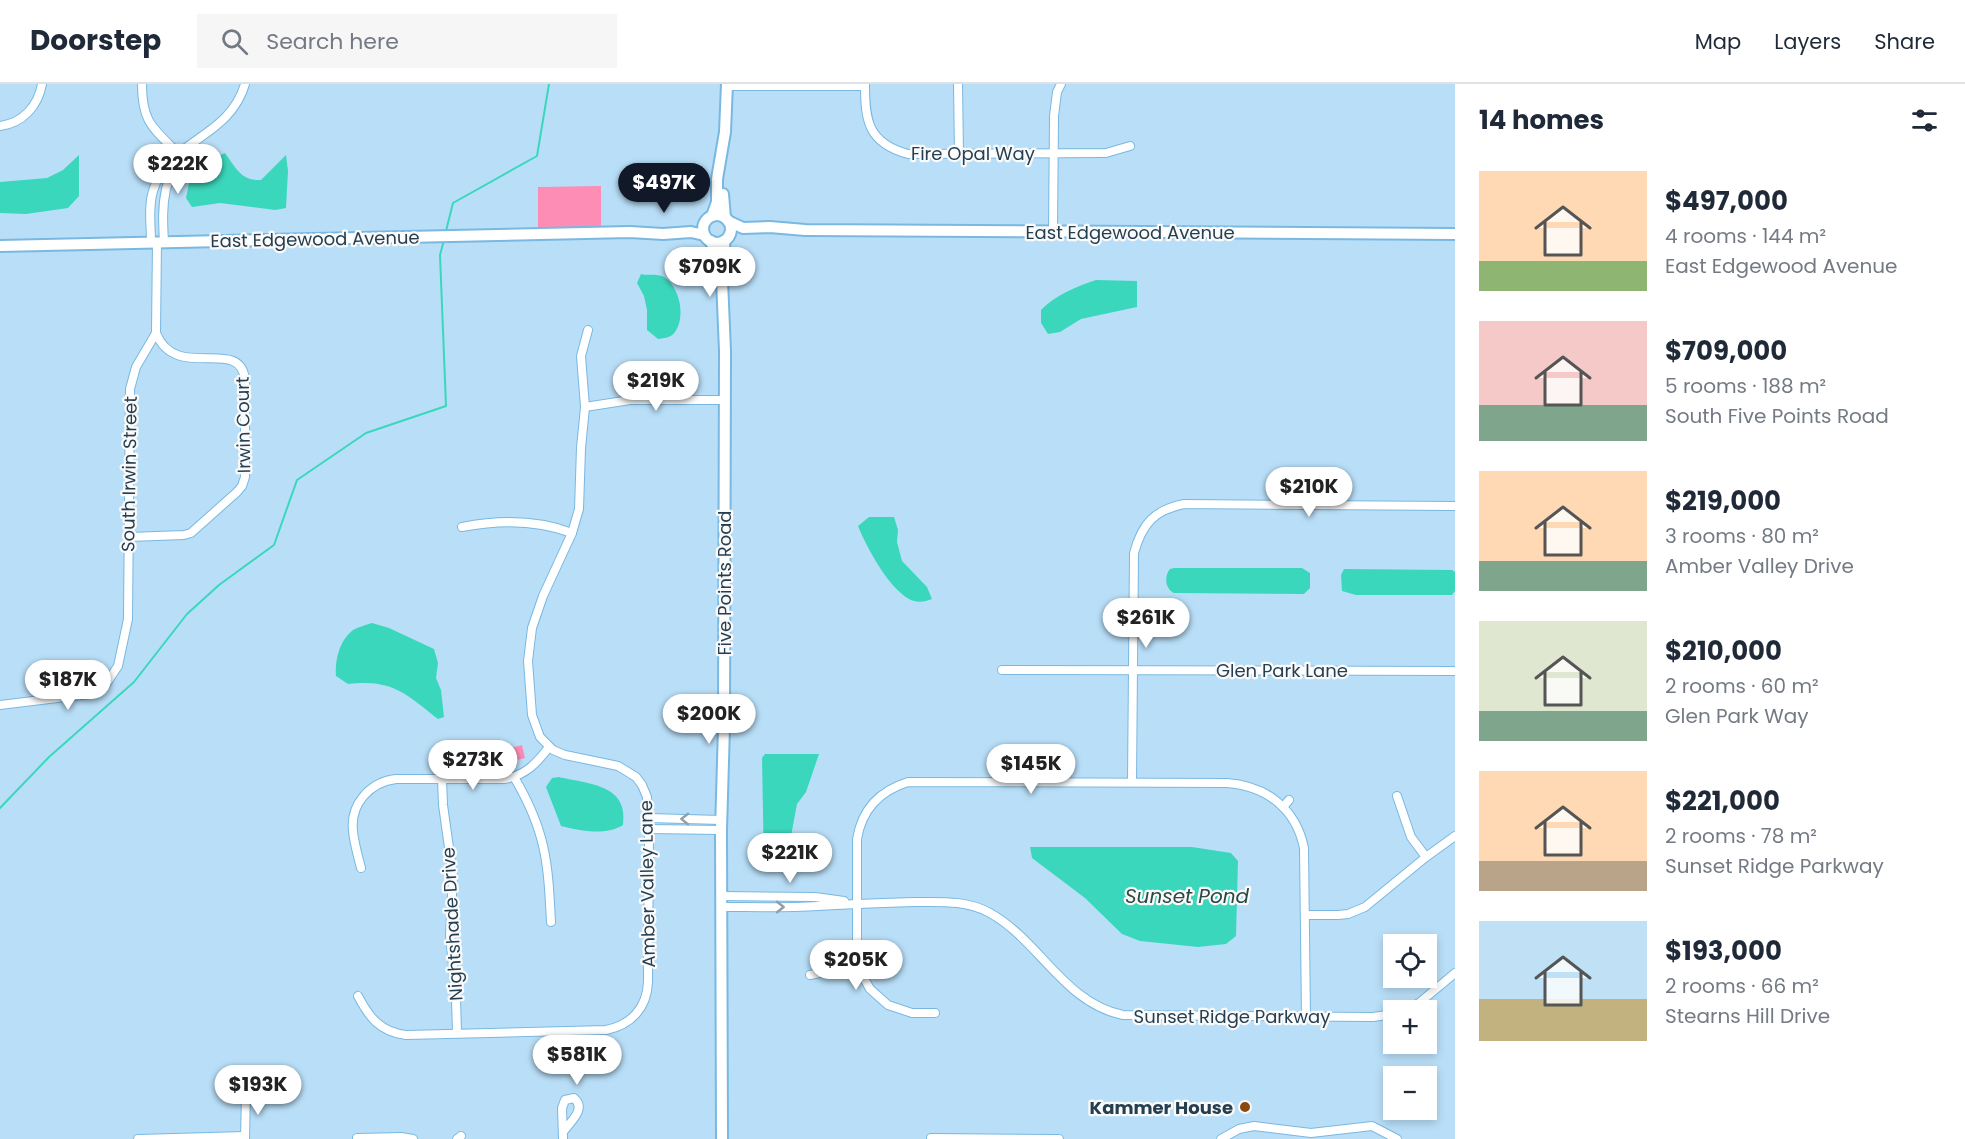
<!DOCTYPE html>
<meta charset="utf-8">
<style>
:root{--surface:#fff;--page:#f6f6f7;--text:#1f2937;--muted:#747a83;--line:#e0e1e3;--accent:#111827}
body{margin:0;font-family:Poppins,sans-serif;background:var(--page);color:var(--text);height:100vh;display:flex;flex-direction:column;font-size:22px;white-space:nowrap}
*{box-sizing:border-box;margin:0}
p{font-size:20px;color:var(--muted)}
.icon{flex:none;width:33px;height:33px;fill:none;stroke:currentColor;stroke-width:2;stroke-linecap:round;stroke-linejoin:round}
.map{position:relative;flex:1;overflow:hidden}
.drawer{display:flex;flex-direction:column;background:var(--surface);width:510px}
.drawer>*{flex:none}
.fabs{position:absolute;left:1383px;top:850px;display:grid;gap:12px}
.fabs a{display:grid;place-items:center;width:54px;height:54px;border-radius:0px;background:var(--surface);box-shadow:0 3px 9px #0003;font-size:30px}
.price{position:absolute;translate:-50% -51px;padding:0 14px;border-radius:21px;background:#fff;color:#222;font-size:20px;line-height:39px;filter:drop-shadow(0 2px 3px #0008)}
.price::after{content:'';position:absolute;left:50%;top:36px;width:18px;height:14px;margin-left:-9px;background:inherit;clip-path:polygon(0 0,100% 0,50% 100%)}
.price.on{background:var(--accent);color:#fff}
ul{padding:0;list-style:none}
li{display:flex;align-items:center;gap:18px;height:150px;padding:0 24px}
li span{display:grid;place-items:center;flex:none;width:168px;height:120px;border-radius:0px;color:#555}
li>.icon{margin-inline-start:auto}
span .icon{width:72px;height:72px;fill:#fffc;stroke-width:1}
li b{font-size:26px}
h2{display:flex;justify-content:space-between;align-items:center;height:72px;padding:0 24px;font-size:26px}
header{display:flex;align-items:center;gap:36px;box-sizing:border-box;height:84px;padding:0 30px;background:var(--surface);border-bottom:2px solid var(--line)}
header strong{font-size:28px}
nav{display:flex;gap:33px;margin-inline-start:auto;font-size:21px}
.search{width:420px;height:54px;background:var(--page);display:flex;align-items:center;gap:15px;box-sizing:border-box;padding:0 21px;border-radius:0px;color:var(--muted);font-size:22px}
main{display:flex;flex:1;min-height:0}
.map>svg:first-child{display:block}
.green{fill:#fe8db5}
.water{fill:#3bd7bc}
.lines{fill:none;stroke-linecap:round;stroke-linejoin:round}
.stream{stroke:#3bd7bc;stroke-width:2}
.street-casing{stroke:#79b8e1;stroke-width:10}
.secondary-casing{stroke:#79b8e1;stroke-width:14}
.street{stroke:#fff;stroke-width:8}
.secondary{stroke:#fff;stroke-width:10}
.oneway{stroke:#929fa8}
.poi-dot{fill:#884b0d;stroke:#fafafa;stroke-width:2}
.labels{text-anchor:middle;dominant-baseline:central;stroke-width:4.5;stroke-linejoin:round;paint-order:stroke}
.street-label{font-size:18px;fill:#253f50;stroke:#fafafa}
.poi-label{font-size:18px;font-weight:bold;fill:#253f50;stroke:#fafafa;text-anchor:end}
.water-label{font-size:20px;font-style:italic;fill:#2a4a43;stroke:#fafafa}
</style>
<header>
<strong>Doorstep</strong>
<div class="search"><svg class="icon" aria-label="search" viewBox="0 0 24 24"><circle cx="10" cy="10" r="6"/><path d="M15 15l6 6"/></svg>Search here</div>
<nav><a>Map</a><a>Layers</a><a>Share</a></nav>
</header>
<main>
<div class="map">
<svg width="1455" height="1055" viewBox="0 0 1455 1055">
<rect width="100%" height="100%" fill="#b9dff8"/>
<g class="green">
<path d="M601,102V149L538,150V103Z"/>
<path d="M522,661L525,674L506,679L503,666Z"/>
</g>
<g class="water">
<path d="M225,69C236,84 241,97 261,96L286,71L288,87L286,124L275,126L220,119L192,123L186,114L189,99L200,85L211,75Z"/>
<path d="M79,71V112L68,124L26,130L0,129V98L47,94L63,86Z"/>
<path d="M641,190C648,192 656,189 664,193C680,203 686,233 675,248C671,254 664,254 658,255L647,246V226L644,212L637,199Z"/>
<path d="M1096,196L1137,197V223L1081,235L1060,248L1048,250L1041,239V226C1054,212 1077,202 1096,196Z"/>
<path d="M869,433H894L898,446L897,458L902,477L927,503L932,515C925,518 916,519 909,515C888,503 867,464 858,442Z"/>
<path d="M1174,484H1302L1310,489V504L1304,510L1174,509C1165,505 1164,492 1170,485Z"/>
<path d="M1344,485L1452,486L1455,488V507L1452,511H1356L1342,507L1341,491Z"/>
<path d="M372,539L389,544L434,565L438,579L436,594L441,606L444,633L438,635C405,609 392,595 348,600L336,592C335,576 339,557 353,546C358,543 366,541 372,539Z"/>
<path d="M765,670H819L806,708L797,720L785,784L773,786L764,783L762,674Z"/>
<path d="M559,693C588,700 629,700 623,741C606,752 580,747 561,742L546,703L552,694Z"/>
<path d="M1030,763H1192L1231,769L1238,777L1236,852L1226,860L1198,863L1140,857L1122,850L1085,814L1032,774Z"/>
</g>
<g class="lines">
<g class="stream">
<path d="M446,147L453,119L537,72L549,0"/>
<path d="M0,724L49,673L134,598L187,530L219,501L274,461L297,396L366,349L446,322L440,171L444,156"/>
</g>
<g class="street-casing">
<g id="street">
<path d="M142,0C142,39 153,44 179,70"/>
<path d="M865,0C865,37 868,59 908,70L1106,69L1130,62"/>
<path d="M958,0L959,69"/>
<path d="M727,2H865"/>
<path d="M0,42C23,39 38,22 42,0"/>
<path d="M1053,147L1054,32L1057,8L1061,0"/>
<path d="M151,158C151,142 148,123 153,107C168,55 229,55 245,0"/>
<path d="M164,158C163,140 162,123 166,105C169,93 180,82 179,70"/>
<path d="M585,323L630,316H725"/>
<path d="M462,443C498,436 538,436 572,449"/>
<path d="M129,453L184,451L191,449L237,408L242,402L245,393V296C241,251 176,299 156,249"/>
<path d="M1002,586L1455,587"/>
<path d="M0,621L90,610L106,600L118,582L128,535L130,305L136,283L156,249L157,158"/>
<path d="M514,693C546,747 548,778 551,838"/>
<path d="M442,695L443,721L453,792L450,851L456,914L457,949"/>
<path d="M1132,698L1134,469C1142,440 1154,426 1184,420L1455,422"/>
<path d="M1397,712L1411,753L1426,773"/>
<path d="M1283,723L1289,716"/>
<path d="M649,734L721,736"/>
<path d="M649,745L721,746"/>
<path d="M361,784C358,772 354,759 353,747C350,720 370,698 396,695H505C526,691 537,679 549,663"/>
<path d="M721,812L815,813L844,817"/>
<path d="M721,823C753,823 786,824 818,822C850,820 882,819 914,818C940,818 967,816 990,829C1040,857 1064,919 1123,931L1373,933L1394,930"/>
<path d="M1306,831H1338L1348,830L1365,823L1426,773L1455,752"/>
<path d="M810,891L858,881"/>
<path d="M358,912C369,933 380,948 406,951L606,946C631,941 647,924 648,898L649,745L647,713L642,701L636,693L618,682L565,671L553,666L540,653L532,631L528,577L532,544L543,512L572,449L579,425L581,364L585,323L581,272L588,246"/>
<path d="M1403,927L1419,919L1455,889"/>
<path d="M935,929H912L888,921L870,905L861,889L857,868V755C862,725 879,707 908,698L1227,699C1267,702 1296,725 1304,764L1306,933"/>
<path d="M563,1048C570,1038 587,1025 574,1014L565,1016L562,1024L563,1055"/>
<path d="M357,1054L401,1053L413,1055"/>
<path d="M931,1054L1059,1055"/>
<path d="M138,1055L245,1052"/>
<path d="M245,1055L246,1008"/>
<path d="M457,1055L461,1052"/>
<path d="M1221,1055L1239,1045L1254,1042L1311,1049L1372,1042L1397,1055"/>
</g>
</g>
<g class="secondary-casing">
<g id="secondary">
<path d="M723,110L725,134"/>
<circle cx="717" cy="145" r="14"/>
<path d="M712,132L717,118V95L725,48L727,0"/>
<path d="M728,137L743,144L770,143L805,146L1455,150"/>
<path d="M711,157L719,179L722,196L725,267L724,643L721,746L722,1055"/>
<path d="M724,157L725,183"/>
<path d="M0,162L630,148L663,150L691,148L704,151"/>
</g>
</g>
<use href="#street" class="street"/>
<use href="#secondary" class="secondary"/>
</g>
<defs><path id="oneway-chevron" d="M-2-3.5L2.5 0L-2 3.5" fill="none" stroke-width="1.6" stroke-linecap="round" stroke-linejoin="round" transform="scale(1.5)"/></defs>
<g class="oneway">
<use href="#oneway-chevron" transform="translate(685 735) rotate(-179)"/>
<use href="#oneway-chevron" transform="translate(780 823)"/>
</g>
<circle class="poi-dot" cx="1245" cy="1023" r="6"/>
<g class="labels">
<g class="street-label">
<text x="973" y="69">Fire Opal Way</text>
<text x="1130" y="148">East Edgewood Avenue</text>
<text transform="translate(315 155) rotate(-1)">East Edgewood Avenue</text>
<text transform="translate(243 341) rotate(-91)">Irwin Court</text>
<text transform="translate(129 390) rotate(-89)">South Irwin Street</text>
<text transform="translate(724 499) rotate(-90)">Five Points Road</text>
<text x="1282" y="586">Glen Park Lane</text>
<text transform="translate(647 800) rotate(-91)">Amber Valley Lane</text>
<text transform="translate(452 840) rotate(-93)">Nightshade Drive</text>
<text x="1232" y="932">Sunset Ridge Parkway</text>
</g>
<g class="poi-label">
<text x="1233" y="1023">Kammer House</text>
</g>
<g class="water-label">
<text x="1187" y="812">Sunset Pond</text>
</g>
</g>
</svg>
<div class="fabs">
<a><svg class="icon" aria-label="locate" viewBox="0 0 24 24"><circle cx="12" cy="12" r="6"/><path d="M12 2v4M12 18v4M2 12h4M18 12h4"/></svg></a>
<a>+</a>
<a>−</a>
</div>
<b class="price" style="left:178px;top:111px">$222K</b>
<b class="price on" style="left:664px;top:130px">$497K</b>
<b class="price" style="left:710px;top:214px">$709K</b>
<b class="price" style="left:656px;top:328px">$219K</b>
<b class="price" style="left:1309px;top:434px">$210K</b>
<b class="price" style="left:1146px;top:565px">$261K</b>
<b class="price" style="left:68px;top:627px">$187K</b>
<b class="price" style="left:709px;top:661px">$200K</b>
<b class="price" style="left:473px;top:707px">$273K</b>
<b class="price" style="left:1031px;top:711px">$145K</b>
<b class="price" style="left:790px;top:800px">$221K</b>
<b class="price" style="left:856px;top:907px">$205K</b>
<b class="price" style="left:577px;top:1002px">$581K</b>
<b class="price" style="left:258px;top:1032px">$193K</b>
</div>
<section class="drawer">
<h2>14 homes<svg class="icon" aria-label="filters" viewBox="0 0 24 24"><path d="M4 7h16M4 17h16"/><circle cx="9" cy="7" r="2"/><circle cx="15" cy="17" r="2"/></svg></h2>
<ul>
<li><span style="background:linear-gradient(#ffd9b3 75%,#8fb573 0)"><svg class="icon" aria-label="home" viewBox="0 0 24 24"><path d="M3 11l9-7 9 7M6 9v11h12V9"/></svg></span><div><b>$497,000</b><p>4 rooms · 144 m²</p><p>East Edgewood Avenue</p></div></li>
<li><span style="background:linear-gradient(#f6c9c9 70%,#7fa58c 0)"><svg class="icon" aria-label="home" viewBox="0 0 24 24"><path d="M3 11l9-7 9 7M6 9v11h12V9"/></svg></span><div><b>$709,000</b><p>5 rooms · 188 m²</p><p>South Five Points Road</p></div></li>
<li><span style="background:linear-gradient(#ffd9b3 75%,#7fa58c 0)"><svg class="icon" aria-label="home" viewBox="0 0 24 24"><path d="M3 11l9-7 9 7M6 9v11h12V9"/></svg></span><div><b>$219,000</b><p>3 rooms · 80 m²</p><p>Amber Valley Drive</p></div></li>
<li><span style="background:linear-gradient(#dfe7d0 75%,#7fa58c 0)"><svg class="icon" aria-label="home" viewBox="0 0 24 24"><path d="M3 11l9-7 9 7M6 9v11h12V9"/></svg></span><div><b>$210,000</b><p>2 rooms · 60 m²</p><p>Glen Park Way</p></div></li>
<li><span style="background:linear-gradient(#ffd9b3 75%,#b9a48a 0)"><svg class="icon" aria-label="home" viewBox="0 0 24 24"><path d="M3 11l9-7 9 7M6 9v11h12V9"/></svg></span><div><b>$221,000</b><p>2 rooms · 78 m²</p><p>Sunset Ridge Parkway</p></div></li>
<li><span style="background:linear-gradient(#bfe0f5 65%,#c2b280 0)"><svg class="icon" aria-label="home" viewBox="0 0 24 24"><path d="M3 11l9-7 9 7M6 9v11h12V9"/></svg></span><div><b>$193,000</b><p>2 rooms · 66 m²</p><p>Stearns Hill Drive</p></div></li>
</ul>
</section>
</main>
